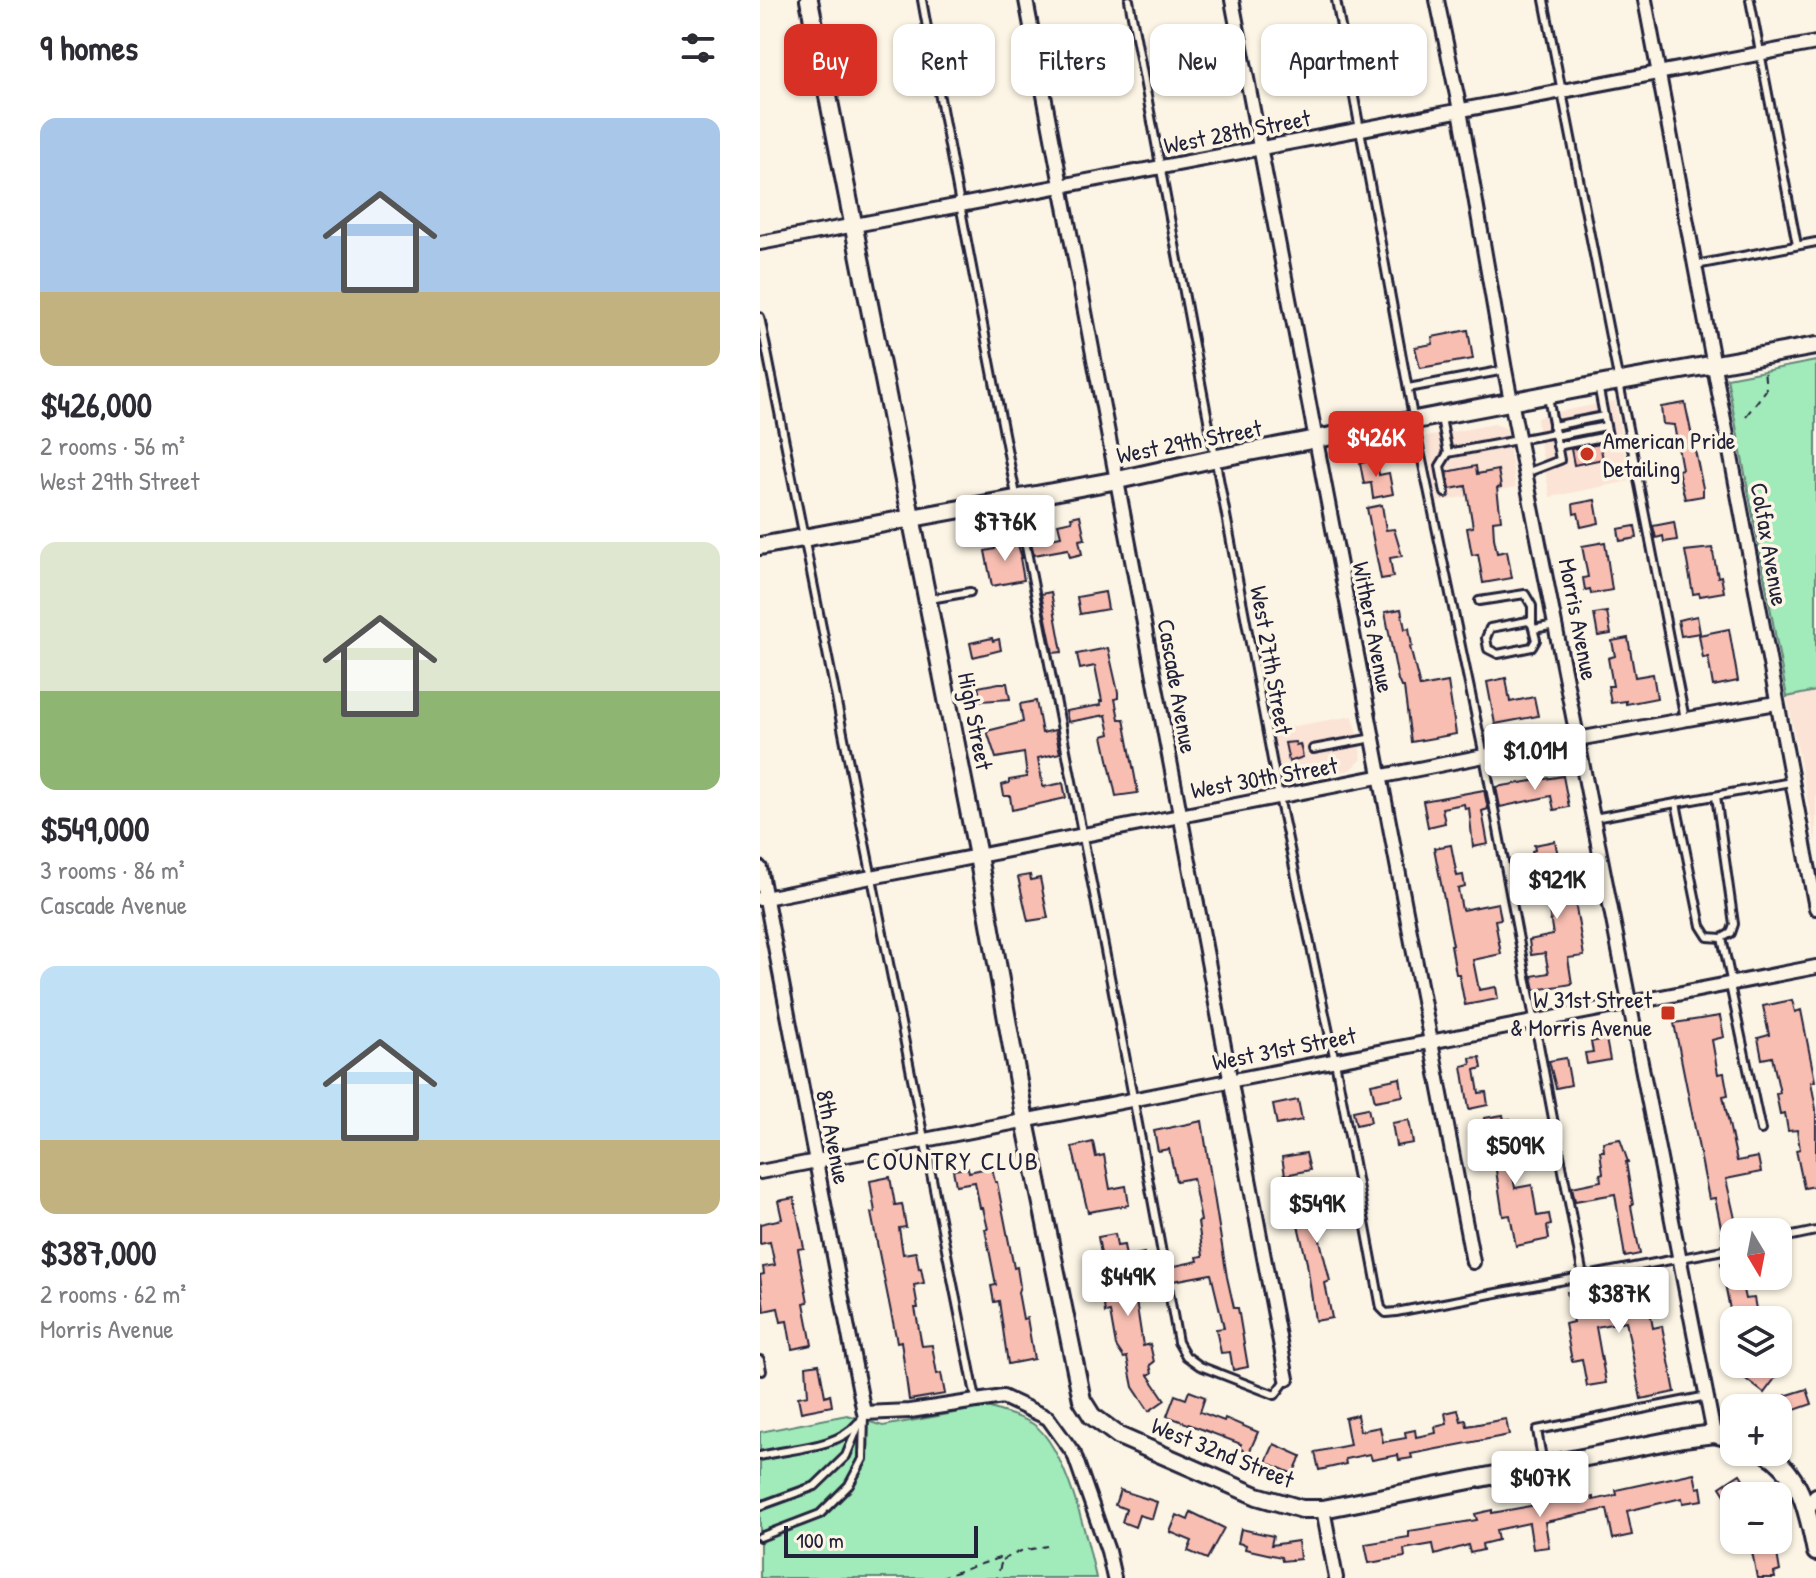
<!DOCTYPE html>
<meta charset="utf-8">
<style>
:root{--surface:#fff;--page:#f7f7f7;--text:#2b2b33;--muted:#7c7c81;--accent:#d93025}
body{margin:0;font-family:"Patrick Hand",sans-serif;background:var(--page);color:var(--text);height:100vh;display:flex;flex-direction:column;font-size:30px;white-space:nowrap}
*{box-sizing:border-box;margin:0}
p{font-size:26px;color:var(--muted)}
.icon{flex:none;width:44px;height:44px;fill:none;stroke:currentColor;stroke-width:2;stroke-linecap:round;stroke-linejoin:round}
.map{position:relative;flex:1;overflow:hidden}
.side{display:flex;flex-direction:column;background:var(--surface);width:760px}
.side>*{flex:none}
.hud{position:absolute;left:24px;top:24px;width:760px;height:72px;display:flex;gap:16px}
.needle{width:52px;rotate:170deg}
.fabs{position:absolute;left:960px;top:1218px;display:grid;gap:16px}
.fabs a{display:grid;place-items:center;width:72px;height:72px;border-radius:16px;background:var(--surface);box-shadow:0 2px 6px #0004;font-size:40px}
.scale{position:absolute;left:24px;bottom:20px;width:194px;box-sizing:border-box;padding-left:8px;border:4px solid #22223b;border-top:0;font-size:22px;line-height:28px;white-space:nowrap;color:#22223b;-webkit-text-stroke:6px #fcf5e5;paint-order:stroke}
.price{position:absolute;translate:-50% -68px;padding:0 18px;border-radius:8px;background:#fff;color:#222;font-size:26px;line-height:52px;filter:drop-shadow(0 2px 4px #0008)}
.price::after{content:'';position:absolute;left:50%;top:48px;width:24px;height:18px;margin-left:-12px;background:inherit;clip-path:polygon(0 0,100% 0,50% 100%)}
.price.current{background:var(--accent);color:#fff}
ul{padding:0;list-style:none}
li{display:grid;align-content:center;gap:16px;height:424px;padding:0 40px}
li span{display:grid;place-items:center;height:248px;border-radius:16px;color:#555}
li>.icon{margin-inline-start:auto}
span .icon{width:144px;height:144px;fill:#fffc;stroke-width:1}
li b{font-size:34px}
h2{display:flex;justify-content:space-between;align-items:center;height:96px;padding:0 40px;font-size:34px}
.pill{padding:0 28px;border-radius:16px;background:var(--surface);box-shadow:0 2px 6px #0004;font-size:28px;line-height:72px}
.pill.current{background:var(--accent);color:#fff}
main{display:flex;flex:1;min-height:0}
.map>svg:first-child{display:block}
.built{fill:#fbe4d6}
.green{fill:#a1eab9;stroke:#62867a;stroke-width:2}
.building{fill:#f8beb2;stroke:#22223b;stroke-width:2}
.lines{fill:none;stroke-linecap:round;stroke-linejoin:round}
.service-casing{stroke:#22223b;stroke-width:12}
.minor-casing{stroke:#22223b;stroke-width:18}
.tertiary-casing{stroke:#22223b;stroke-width:22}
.path{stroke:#22223b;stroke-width:2;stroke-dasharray:8 6;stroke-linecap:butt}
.service{stroke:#fcf5e5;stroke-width:6}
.minor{stroke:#fcf5e5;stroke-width:12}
.tertiary{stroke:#fcf5e5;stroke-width:16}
.poi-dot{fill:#c8321e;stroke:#fcf5e5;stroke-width:3}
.labels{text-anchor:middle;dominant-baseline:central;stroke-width:7;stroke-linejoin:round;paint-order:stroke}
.street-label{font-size:24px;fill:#22223b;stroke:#fcf5e5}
.poi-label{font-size:24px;fill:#22223b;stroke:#fcf5e5;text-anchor:start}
.neighbourhood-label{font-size:26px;letter-spacing:2px;fill:#22223b;stroke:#fcf5e5}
</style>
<main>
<section class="side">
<h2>9 homes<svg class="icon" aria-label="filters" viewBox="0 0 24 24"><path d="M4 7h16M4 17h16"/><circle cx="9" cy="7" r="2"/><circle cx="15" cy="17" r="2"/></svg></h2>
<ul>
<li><span style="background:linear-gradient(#a9c7e8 70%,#c2b280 0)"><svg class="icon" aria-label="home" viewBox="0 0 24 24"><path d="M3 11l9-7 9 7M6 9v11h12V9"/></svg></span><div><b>$426,000</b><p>2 rooms · 56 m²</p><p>West 29th Street</p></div></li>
<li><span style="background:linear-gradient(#dfe7d0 60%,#8fb573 0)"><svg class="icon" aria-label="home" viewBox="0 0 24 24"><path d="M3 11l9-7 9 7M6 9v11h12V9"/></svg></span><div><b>$549,000</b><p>3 rooms · 86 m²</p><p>Cascade Avenue</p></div></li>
<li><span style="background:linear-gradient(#bfe0f5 70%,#c2b280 0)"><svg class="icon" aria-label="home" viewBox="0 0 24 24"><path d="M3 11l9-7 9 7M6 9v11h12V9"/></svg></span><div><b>$387,000</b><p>2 rooms · 62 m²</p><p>Morris Avenue</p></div></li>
</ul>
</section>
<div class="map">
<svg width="1056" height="1578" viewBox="0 0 1056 1578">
<rect width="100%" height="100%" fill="#fcf5e5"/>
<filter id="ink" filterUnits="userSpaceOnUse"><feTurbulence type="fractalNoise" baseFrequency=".0125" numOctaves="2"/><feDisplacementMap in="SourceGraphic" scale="16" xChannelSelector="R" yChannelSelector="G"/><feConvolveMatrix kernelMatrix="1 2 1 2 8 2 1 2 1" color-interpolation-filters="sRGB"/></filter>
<g filter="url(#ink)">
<g class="built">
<path d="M855,401L870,481L790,497L778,433L777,418L786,414Z"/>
<path d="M734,424L746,428L756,487L678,502L665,437Z"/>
<path d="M1056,691V843L1027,697Z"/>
<path d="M593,716L602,759L591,770L523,783L511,730Z"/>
</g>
<g class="green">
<path d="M1056,361V691L1027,697L967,378Z"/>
<path d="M227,1407C241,1412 261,1416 273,1424C305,1445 328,1541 336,1578H0V1432L87,1415L123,1426Z"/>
</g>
<g class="building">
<path d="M708,330L713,359L660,368L655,347L673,344L672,337Z"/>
<path d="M925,403L943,488V496L925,499L918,470L922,469L914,425L903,424L901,407Z"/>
<path d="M840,444L843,459L814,465L811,449Z"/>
<path d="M617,460L619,475L629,473L633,494L613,498L611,483L604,484L600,463Z"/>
<path d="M716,466L717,474L738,470L741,487L737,488L741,520L733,521L734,538L737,553L747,551L752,578L723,583L718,554L712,555L707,528L713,527L706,486L690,489L687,472Z"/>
<path d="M835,500L839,523L821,527L818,513L814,514L813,504Z"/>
<path d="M622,505L626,530L634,529L642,556L630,558L633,577L621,579L607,508Z"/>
<path d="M320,515L325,539L319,540L322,554L310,557L308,549L274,555L271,542L301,536L298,524L312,521L311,517Z"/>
<path d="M914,522L917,540L904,542L903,536L896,538L893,526Z"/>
<path d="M875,526L877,538L860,541L858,529Z"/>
<path d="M256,539L262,558H260L264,580L232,586L225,551L235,549L234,544L239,542Z"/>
<path d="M845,542L852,590L831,594L830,589L825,590L823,578L828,577L822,546Z"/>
<path d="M952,548L958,577L961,576L964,592L940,596L939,593L933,594L925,551Z"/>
<path d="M291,592L302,652L293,653L281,594Z"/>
<path d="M345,592L348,609L320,614L317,597Z"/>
<path d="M641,609L645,629L649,628L652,646L650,647L660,687L688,682L696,734L651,742L644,687H641L638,680L625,612Z"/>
<path d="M847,612L851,634L838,636L834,614Z"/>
<path d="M937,616L940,633L921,636L918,620Z"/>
<path d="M969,629L978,681L953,686L948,657L943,658L939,635Z"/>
<path d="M232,638L233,641L239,639L241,650L213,657L210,643Z"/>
<path d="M868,638L875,677L893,674L897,698L866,704V701L851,703L848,686H853L848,658L855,656L852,641Z"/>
<path d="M348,648L358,692V698L355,699L359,719H364L378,793L356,796L343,736L350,734L346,715L308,722L306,711L341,705L340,701H342L335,666L320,669L317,654Z"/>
<path d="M746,678L750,702L774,697L778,716L735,724L727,682Z"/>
<path d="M239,683H247L250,699L221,701L218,687Z"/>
<path d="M276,701L282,733L295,730L300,753L278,758L283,787L303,783L306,798L252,810L250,796H244L242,785L249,783V780L267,777L264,753L236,758L227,731L263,722L260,704Z"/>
<path d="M535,742L536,745L540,744L543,757L529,762L525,743Z"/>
<path d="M803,776L809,807L794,810L791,796L740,807L736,787Z"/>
<path d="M724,790L728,809L722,811L728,844L713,847L709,808L705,809L704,804L682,808L685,823L668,827L663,801Z"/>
<path d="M795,841L802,875L809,873L812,883L824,956L808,958L812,984L775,990L772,976L789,973L785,953L771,955L769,940L793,935L782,866L775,867L772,851L775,850L774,845Z"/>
<path d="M691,845L697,876L703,875L705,887L698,889L702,910L738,903L741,919L735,920L741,954L713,960L719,990L736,987L738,999L705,1005L699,974H696L691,945H693L674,848Z"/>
<path d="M270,875L271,880L280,878L288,918L268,921L258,877Z"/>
<path d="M1032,1000L1035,1012L1041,1010L1055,1081L1051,1082L1056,1109V1186L1044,1188L1036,1150L1040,1149L1037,1130L1028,1131L1025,1113L1020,1114L1016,1094L1020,1093L1012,1057L1002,1059L998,1038L1009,1035L1003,1006Z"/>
<path d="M960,1016L964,1037L952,1040L958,1074L964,1073L968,1095L963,1096L977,1161L998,1157L1001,1172L966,1179L978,1232L963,1237L955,1198L949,1199L914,1023Z"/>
<path d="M846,1039L850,1060L827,1064L825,1053L833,1052L831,1042Z"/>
<path d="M720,1057L722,1068L715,1070L719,1093L726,1092L728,1105L709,1109L702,1066L711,1064L710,1058Z"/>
<path d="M806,1058L811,1085L796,1088L789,1061Z"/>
<path d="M640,1078L643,1096L615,1101L611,1084Z"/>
<path d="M538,1100L542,1120L517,1125L513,1105Z"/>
<path d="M608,1108L611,1122L596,1125L593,1111Z"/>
<path d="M743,1115L744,1120L750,1119L757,1153L749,1154L755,1188L772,1185L777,1216L789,1214L791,1225L787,1226L789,1239L756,1246L750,1215L743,1216L730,1131H726L724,1118Z"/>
<path d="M649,1120L653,1143L636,1146L632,1123Z"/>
<path d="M442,1121L467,1277L474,1308H478L488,1367L473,1370L470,1352L461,1353L456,1329L464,1328L451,1274L413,1281L410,1267L438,1261L437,1257L443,1256L438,1222L441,1221L433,1178L416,1181L409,1149L398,1151L394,1131Z"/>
<path d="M860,1139L868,1162H866L873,1205L871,1206L880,1254L865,1257L855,1194L815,1201L812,1187L841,1181L840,1174L843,1173L840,1151H844L843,1142Z"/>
<path d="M333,1142L336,1157L344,1155L350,1189L366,1186L369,1205L328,1212L312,1147Z"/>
<path d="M546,1153L550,1170L525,1175L522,1157Z"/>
<path d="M232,1167L235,1182H237L254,1268L257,1267L260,1286L258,1292L263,1319L267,1318L274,1359L248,1364L239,1301L234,1302L231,1286L236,1285L225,1229H228L223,1208H220L215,1182L196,1185L193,1170L208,1168L209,1172Z"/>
<path d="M130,1177L135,1205L142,1204L146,1227L139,1228L143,1254L156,1252L159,1269L161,1268L164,1283L154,1285L158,1308H155L162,1346L172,1345L177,1374L181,1373L185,1394L149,1400L141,1341L137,1342L111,1213L115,1212L110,1181Z"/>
<path d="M588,1188L591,1204L559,1210L560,1214L554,1216L570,1281L565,1283L572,1318L555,1321L547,1263L532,1200Z"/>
<path d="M34,1198L44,1248L38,1249L48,1302L44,1303L52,1345L32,1349L27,1321L21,1322L18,1308L4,1311L0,1275L4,1274L3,1267L15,1265L10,1242L0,1244V1224L22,1219L18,1201Z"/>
<path d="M355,1234L357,1246L364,1245L366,1257L384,1253L387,1269L361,1274L365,1296L375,1294L383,1346L390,1344L394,1362L390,1365L392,1373L388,1375L405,1400L389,1411L373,1387L367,1357L364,1358L356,1346L350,1312L345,1313L341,1283L346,1282L338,1237Z"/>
<path d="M974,1261V1276H980L985,1299L994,1298L998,1320H972L961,1263Z"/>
<path d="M870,1277L872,1287L878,1285L885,1312H890L893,1328L902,1326L915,1392L881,1399L866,1321L836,1327L846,1383L827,1386L822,1359L812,1361L805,1324L813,1322L807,1292L859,1282L858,1279Z"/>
<path d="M59,1364L65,1396L70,1394L72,1406L41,1412L38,1397L48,1395L46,1366Z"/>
<path d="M980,1364H998L1016,1377L1004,1393L978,1373Z"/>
<path d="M1047,1389L1052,1404L1023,1414L1018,1398Z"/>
<path d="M429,1391L445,1397L440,1412L464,1421L465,1418L498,1432L489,1453L479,1448L481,1444L407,1416L415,1395L426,1399Z"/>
<path d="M698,1410L701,1421L706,1420L707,1426L746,1419L749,1435L651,1454L652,1458L639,1460L638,1455L612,1460L610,1454L585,1459L586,1464L559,1470L555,1452L590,1445L585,1418L597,1415L600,1431L620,1427L623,1442L646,1438L645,1432L655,1430L656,1437L676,1433L675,1427L687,1424L685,1413Z"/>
<path d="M514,1444L541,1456L533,1474L506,1462Z"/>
<path d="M934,1473L937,1488L941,1487L943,1500L923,1503L922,1498L867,1511L872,1535L853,1539L847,1509L785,1522L789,1547L773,1549L769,1523L736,1530L738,1540L722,1544L723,1550L710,1553L708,1545L675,1555L673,1544L644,1549L645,1557L609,1563L605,1544L649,1537V1531L717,1520L715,1514L732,1510V1513L820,1497V1500L833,1497V1500L857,1495L856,1490Z"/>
<path d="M980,1474L994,1496H974V1509L960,1487Z"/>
<path d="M360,1490L397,1502L392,1519L379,1515L375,1527L362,1522L366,1509L355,1505Z"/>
<path d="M431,1512L464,1528L447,1559L428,1551L432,1541L410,1532L417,1515L428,1520Z"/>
<path d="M481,1529L513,1536L511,1545L538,1541L540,1559L522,1561L521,1557L485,1549L486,1545L478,1543Z"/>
<path d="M1015,1542L1020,1571L1014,1573L1015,1578H997L991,1546Z"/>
</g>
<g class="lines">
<g class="service-casing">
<g id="service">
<path d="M162,0C243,448 338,893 418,1342L426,1356L440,1366L515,1395L527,1379"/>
<path d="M369,0L519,797L575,1061L621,1308L626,1313L636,1312L974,1248"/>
<path d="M576,0L654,422L724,756L823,1276"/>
<path d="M784,0L925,719"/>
<path d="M990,0L1037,245"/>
<path d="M936,265L1056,242"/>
<path d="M0,317L216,1399"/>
<path d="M648,388L745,370"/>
<path d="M681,418L688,453L795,433"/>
<path d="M793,426L844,416"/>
<path d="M795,436L846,426"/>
<path d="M797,446L848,436L838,385"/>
<path d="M766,473L800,460L788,397"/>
<path d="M685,493L680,466L688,453"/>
<path d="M170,599L210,592"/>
<path d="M719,601L765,594L772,606V624"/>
<path d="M768,621L772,624L776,640L772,647L738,654L728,649L726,638L730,628Z"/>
<path d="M774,629L795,625"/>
<path d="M553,749L613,738"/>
<path d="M916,803L941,926L948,937L962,938L971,933L974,924L956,796"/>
<path d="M834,818L1031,782"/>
<path d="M962,938L972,985"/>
<path d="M970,985L1001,1130"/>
<path d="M1018,1239L1056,1231"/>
<path d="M0,1360L2,1371"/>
<path d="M0,1456C30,1448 77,1449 98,1423"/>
<path d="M783,1464L777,1430L947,1396"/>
<path d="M0,1506L55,1486L86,1456L102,1417"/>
<path d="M0,1537L60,1514L89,1485L103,1459L104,1413"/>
</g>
</g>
<g class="minor-casing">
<g id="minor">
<path d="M266,0L527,1379"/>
<path d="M472,0L713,1262"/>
<path d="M677,0L700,110L745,370L954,1434"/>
<path d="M885,0L1056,908"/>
<path d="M0,243L1056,43"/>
<path d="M0,868L104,1413L150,1411L243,1397L288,1418L314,1454L348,1551L354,1578"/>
<path d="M0,899L724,756L1016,703"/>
<path d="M0,1172L1056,967"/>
<path d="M563,1509L576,1578"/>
<path d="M1048,1511L1056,1495"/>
</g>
</g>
<g class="tertiary-casing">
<g id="tertiary">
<path d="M49,0L218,856L265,1121L322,1400L332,1416L359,1436L497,1496L542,1509H563L923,1438L954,1434L974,1439"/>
<path d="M0,546L358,480L457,458L838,385L1056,346"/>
<path d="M1005,1452C1042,1474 1048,1513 1056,1552"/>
</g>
</g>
<g class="path">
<path d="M986,416L1006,390L1004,369"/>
<path d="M242,1560L261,1551L287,1546"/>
<path d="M179,1578L239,1558L242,1560L237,1578"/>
</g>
<use href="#service" class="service"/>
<use href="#minor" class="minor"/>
<use href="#tertiary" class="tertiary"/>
</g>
</g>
<g class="poi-dot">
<circle cx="827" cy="454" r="8"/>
<rect x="900" y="1005" width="16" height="16" rx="4"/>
</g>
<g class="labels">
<g class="street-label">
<text transform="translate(477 131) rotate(-11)">West 28th Street</text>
<text transform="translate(429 441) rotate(-11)">West 29th Street</text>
<text transform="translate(1010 544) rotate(80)">Colfax Avenue</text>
<text transform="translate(819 619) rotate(79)">Morris Avenue</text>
<text transform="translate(614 627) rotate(79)">Withers Avenue</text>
<text transform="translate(512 660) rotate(80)">West 27th Street</text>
<text transform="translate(418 686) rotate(80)">Cascade Avenue</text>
<text transform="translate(216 721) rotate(79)">High Street</text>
<text transform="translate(504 777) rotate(-10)">West 30th Street</text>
<text transform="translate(524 1048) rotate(-11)">West 31st Street</text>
<text transform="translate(74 1137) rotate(79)">8th Avenue</text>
<text transform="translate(463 1452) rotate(22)">West 32nd Street</text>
</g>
<g class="poi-label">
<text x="843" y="440">American Pride<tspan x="843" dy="28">Detailing</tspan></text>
<text x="892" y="999" text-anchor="end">W 31st Street<tspan x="892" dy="28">&amp; Morris Avenue</tspan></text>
</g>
<g class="neighbourhood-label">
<text x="193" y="1160">COUNTRY CLUB</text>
</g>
</g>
</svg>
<div class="fabs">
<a><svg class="needle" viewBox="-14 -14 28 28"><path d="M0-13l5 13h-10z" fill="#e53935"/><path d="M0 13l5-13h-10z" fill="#7c7c81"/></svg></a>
<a><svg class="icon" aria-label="layers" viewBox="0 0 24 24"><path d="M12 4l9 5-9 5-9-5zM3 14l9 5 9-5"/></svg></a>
<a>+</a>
<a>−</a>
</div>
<div class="scale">100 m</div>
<b class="price current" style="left:616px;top:479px">$426K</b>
<b class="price" style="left:245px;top:563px">$776K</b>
<b class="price" style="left:775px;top:792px">$1.01M</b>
<b class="price" style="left:797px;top:921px">$921K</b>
<b class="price" style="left:755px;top:1187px">$509K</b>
<b class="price" style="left:557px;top:1245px">$549K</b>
<b class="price" style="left:368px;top:1318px">$449K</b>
<b class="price" style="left:859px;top:1335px">$387K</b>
<b class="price" style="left:780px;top:1519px">$407K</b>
<div class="hud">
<a class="pill current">Buy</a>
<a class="pill">Rent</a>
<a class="pill">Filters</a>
<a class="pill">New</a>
<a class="pill">Apartment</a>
</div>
</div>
</main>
